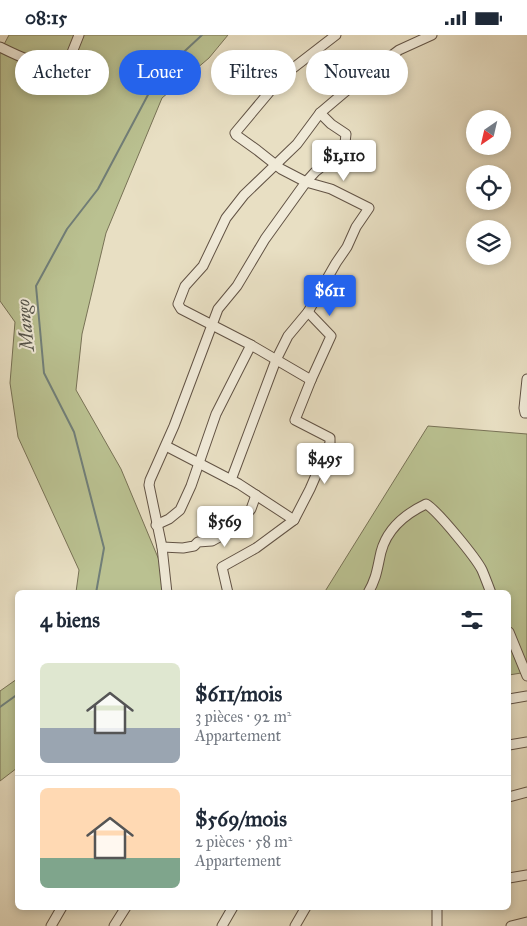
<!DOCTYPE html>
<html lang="fr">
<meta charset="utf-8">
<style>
:root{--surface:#fff;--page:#f2f2f3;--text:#1f2937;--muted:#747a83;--line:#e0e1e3;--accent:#2563eb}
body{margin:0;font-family:"IM FELL Great Primer",serif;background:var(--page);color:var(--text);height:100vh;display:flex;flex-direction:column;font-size:19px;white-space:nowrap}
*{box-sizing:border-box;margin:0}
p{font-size:16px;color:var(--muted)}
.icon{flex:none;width:28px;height:28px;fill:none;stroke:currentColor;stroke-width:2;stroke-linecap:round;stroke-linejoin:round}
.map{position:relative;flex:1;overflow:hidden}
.panel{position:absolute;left:15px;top:555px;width:496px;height:320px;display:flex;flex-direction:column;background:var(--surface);border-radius:8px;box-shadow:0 2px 8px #0003}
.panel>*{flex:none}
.top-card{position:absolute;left:15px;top:15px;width:498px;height:45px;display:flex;gap:10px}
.needle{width:32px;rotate:214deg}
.controls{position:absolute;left:466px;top:75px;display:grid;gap:10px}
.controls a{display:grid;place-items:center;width:45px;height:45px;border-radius:50%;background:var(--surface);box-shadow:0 2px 8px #0003;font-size:25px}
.price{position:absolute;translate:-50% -42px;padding:0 11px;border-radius:5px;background:#fff;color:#222;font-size:16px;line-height:32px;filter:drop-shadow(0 1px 2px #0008)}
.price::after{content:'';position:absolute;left:50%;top:30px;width:15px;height:11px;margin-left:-8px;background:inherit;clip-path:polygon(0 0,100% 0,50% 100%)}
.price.current{background:var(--accent);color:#fff}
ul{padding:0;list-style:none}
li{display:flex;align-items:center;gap:15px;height:125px;padding:0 25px}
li+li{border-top:1px solid var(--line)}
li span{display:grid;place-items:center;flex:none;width:140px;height:100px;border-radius:8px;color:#555}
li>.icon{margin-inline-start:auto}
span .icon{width:60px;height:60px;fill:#fffc;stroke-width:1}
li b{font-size:21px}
h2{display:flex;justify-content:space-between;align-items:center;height:60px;padding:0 25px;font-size:21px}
.chip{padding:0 18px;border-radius:22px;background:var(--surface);box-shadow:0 2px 8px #0003;font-size:18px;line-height:45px}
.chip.current{background:var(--accent);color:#fff}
.status{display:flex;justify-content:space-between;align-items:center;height:35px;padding:0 25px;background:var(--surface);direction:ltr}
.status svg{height:14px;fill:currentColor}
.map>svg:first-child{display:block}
.green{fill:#bac191;stroke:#787256}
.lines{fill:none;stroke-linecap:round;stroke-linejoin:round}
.stream{stroke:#717f79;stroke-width:2}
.street-casing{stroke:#625345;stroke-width:11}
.street{stroke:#f0ead8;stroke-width:9}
.labels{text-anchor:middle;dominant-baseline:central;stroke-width:4;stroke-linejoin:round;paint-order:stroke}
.water-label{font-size:19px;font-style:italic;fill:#53524a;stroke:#f0ead8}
</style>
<div class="status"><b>08:15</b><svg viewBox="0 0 49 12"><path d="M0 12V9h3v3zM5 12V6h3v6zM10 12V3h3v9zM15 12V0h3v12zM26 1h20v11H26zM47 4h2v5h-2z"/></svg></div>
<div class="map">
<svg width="527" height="891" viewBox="0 0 527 891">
<rect width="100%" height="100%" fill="#e8dfc3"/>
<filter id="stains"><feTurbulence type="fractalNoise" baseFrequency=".004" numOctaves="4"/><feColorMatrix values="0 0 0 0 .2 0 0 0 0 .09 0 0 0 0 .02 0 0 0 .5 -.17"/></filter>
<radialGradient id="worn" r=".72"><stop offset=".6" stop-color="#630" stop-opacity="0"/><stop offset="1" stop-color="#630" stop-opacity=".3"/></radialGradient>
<g class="green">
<path d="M9,0H228L209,23L162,63L106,198L82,299L76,355L121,434L159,525L168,557H76L79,535L18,402L10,348L15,287L0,266V17Z"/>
<path d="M428,391L527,399V637L509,640V558H324Z"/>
<path d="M17,644V733L0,746V656Z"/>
</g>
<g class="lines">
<g class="stream">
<path d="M96,558L104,513L74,397L44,338L36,251L67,194L98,154L158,41L202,0"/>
<path d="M0,672L18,659"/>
</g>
<g class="street-casing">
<g id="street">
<path d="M0,12C20,22 40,31 63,33L67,30L79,0"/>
<path d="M527,344L524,373L525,378H527"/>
<path d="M311,345L251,310L181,274L178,269L185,251L203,231L226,183L244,160L297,109L320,78L359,45L399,15L432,0"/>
<path d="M166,411L239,449L294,485"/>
<path d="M231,445L276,325L288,301L308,277L336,228L347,212L356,192L369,173L331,154L306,147L281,134L257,115L236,100L235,98L276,49L288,37L336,0"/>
<path d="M156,490L169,484L180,475L191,451L216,379L251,310"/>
<path d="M162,512L183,513L194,511L198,507L212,506L223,500L238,490L251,474L256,460"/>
<path d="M167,558L162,512L149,450L150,445L174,391L218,274L237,251L265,204L306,147L315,137L334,122L345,108L346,99L331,89L320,78"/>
<path d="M228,558L222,532L256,513L294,485L310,454L330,408V403L295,385L311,345L331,301L308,277"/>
<path d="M368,558C377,542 377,534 381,517C387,494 405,479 426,469C437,475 476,523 482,535C485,542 488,550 491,558"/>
<path d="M509,597L527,641"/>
<path d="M509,664L527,661"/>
<path d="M509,710L527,707"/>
<path d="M509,762L527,757"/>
<path d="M509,843L527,840"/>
<path d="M437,872V891"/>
<path d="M51,891L62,872"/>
<path d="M114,891L126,872"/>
<path d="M222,891L233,872"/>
<path d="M295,891L306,872"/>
<path d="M511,891L527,887"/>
</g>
</g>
<use href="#street" class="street"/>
</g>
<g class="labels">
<g class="water-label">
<text transform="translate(25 290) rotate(-95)">Mango</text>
</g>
</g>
<rect width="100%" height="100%" filter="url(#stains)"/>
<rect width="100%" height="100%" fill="url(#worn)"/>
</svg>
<div class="controls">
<a><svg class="needle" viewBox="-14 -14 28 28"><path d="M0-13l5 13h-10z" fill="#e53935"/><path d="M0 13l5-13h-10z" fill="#747a83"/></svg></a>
<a><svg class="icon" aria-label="locate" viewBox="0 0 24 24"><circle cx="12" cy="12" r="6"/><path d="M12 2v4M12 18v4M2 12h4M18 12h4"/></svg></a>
<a><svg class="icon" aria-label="layers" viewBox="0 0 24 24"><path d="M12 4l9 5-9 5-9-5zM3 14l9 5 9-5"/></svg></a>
</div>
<b class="price" style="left:344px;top:147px">$1,110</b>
<b class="price current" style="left:330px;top:282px">$611</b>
<b class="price" style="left:325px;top:450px">$495</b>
<b class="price" style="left:225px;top:513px">$569</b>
<div class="top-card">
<a class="chip">Acheter</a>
<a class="chip current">Louer</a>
<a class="chip">Filtres</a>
<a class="chip">Nouveau</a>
</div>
<section class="panel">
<h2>4 biens<svg class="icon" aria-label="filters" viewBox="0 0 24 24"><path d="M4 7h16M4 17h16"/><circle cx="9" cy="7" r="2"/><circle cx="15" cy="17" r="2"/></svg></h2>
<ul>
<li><span style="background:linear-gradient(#dfe7d0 65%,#9aa5b1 0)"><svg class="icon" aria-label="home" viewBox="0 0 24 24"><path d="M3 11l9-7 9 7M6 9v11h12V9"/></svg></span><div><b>$611/mois</b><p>3 pièces · 92 m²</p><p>Appartement</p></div></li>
<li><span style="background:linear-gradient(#ffd9b3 70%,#7fa58c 0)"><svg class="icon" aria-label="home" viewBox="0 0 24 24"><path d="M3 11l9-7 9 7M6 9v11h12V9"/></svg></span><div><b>$569/mois</b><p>2 pièces · 58 m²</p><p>Appartement</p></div></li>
</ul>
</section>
</div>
